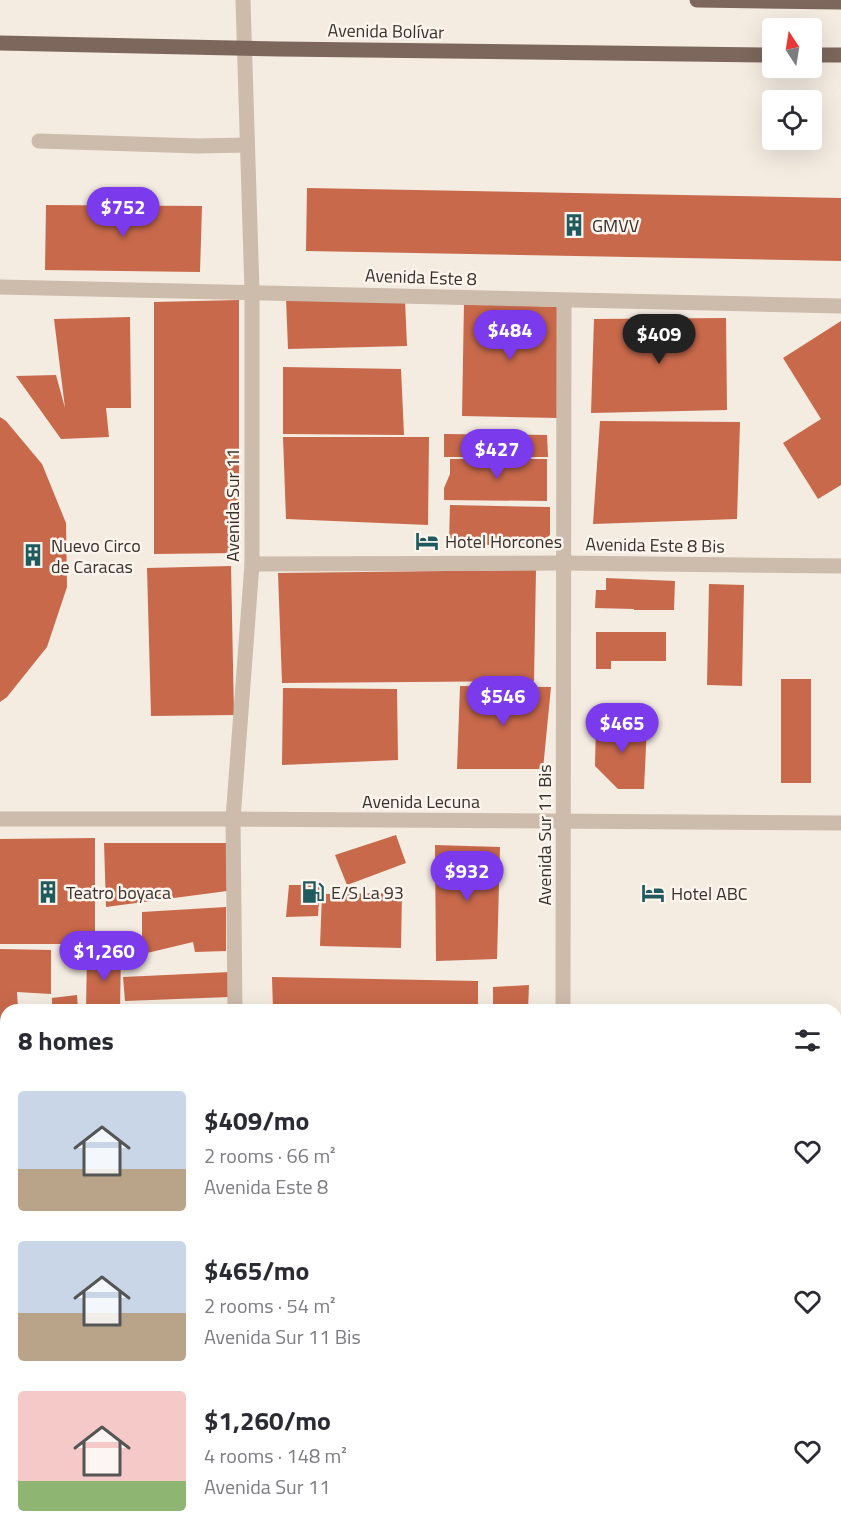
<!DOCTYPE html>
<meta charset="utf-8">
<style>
:root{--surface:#fff;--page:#f2f2f3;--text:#2b2b33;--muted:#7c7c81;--accent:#7c3aed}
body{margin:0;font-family:"Titillium Web",sans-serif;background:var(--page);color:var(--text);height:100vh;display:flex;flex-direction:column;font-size:22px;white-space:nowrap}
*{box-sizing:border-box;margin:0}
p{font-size:20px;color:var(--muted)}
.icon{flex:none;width:33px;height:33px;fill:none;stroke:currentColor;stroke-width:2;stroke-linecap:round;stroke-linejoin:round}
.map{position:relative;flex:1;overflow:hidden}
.drawer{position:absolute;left:0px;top:1004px;width:842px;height:536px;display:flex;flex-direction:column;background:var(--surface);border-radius:18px 18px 0 0;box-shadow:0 6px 24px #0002}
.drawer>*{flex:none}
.needle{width:39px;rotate:348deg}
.buttons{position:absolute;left:762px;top:18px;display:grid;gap:12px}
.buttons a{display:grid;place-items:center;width:60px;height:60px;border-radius:6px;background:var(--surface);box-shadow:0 6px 24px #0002;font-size:30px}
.price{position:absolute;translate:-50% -51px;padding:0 14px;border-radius:21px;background:var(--accent);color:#fff;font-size:20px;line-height:39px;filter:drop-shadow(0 2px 3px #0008)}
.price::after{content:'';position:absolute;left:50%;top:36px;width:18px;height:14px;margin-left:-9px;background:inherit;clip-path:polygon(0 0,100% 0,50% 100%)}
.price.on{background:#222;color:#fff}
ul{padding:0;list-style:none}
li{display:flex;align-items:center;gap:18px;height:150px;padding:0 18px}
li span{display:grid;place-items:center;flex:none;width:168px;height:120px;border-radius:6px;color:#555}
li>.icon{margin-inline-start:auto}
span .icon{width:72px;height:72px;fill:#fffc;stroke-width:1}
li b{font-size:26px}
h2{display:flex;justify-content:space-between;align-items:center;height:72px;padding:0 18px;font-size:26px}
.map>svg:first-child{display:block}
.building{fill:#c8694b}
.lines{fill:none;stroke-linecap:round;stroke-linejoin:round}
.minor{stroke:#cdbbac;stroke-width:15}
.major{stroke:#7d675c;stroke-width:15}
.labels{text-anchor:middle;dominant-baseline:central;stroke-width:5;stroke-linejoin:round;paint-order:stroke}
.street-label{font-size:18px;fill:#3b302b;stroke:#fbf5ee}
.poi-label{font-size:18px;fill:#3b302b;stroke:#fbf5ee;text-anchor:start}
</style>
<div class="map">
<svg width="841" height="1538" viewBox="0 0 841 1538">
<rect width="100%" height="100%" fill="#f4ebe1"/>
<g class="building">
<path d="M307,188L841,198V261L306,251Z"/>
<path d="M46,205L202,206L200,272L45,270Z"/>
<path d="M286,298L405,300L407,346L288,349Z"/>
<path d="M239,300V553L154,554V302Z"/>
<path d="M464,303L558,307L557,418L462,416Z"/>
<path d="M130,317L131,408H106L109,437L61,439L16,376L56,375L65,408L54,319Z"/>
<path d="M726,318L727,410L591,413L594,319Z"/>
<path d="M841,321V485L818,499L783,443L821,419L783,358Z"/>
<path d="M283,367L401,369L404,435L283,434Z"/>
<path d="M0,417L6,421L42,464L66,523L67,587L47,647L7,697L0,702Z"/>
<path d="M600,421L740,422L737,519L593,524Z"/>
<path d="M444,434L547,435L548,457H444Z"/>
<path d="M283,437H429L428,525L286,519Z"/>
<path d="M450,459H547V501L444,500V488L450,474Z"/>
<path d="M450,505L550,507V535L537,546L449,544Z"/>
<path d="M231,566L234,715L151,716L147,568Z"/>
<path d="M536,570L534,681L282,683L278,573Z"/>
<path d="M606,578L675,581L674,610H634V593V609L595,608L596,590H606Z"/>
<path d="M709,584L744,585L742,686L707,685Z"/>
<path d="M596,632H666V661H611V669H596Z"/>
<rect x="781" y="679" width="30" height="104"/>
<path d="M460,686L551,687L543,769H457Z"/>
<path d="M283,688L397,689L398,760L282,765Z"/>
<path d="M596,723L647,725L644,789H618L595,766Z"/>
<path d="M396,835L406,863L347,885L335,855Z"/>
<path d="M95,838V944H0V839Z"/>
<path d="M104,843H226L227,891L106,907Z"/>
<path d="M435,845L500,847L497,959L436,961Z"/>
<path d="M289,885H320L318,916L286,917Z"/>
<path d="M402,893L401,948L320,946L322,894Z"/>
<path d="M226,907V951L195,952L193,942L126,958L121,935L142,939V912Z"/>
<path d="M0,949L51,950V994L17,992L18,1010H6V1023L0,1024Z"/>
<path d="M121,953L120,1010H86L87,954Z"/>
<path d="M230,972L229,997L125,1001L123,977Z"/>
<path d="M272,977L478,981V1010H273Z"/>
<path d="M529,985L528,1010H493V987Z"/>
<path d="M77,995L78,1010H52V998Z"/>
<rect x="0" y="1062" width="6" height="26"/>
<rect x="0" y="1129" width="6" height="24"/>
<rect x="0" y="1170" width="6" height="49"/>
<path d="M6,1223V1263L0,1264V1224Z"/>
<rect x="0" y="1268" width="6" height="89"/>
</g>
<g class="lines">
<g class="minor">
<path d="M39,141L198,146L246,145"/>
<path d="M0,287C280,292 561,301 841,306"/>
<path d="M252,564L563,563L841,566"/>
<path d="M0,819H233L841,823"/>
<path d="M235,1010L233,819L252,564V291L243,0"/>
<path d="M563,1010L564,302"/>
<path d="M836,1117H841"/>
<path d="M0,1126H6"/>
<path d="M836,1393H841"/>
<path d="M0,1407H6"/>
<path d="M239,1533V1538"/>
<path d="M563,1533V1538"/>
</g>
<g class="major">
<path d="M697,0L841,2"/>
<path d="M0,43L280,49L772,55"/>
<path d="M812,55H841"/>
</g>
</g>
<defs>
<g id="building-bare" transform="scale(1.8)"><path d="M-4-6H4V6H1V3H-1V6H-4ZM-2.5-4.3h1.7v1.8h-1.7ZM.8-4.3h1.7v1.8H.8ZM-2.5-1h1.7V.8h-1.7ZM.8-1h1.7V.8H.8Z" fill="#1f5a5e" stroke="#fbf5ee" stroke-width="2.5" paint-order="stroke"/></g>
<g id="hotel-bare" transform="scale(1.8)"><path d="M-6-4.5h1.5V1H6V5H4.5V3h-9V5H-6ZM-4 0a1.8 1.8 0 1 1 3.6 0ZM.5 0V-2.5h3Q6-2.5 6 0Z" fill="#1f5a5e" stroke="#fbf5ee" stroke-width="2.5" paint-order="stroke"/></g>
<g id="fuel-bare" transform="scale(1.8)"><path d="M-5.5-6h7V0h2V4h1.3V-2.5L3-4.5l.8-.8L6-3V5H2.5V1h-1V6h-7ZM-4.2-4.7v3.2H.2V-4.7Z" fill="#1f5a5e" stroke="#fbf5ee" stroke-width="2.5" paint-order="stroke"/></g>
</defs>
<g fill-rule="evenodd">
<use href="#building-bare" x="574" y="225"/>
<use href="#hotel-bare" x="427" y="541"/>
<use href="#building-bare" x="33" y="555"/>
<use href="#building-bare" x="48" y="892"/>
<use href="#fuel-bare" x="313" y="892"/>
<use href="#hotel-bare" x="653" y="893"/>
</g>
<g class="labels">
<g class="street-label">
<text transform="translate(386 31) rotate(1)">Avenida Bolívar</text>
<text transform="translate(421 277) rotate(2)">Avenida Este 8</text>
<text transform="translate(232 505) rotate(-90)">Avenida Sur 11</text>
<text transform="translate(655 545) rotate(1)">Avenida Este 8 Bis</text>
<text x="421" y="801">Avenida Lecuna</text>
<text transform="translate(544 835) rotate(-90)">Avenida Sur 11 Bis</text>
</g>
<g class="poi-label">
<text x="592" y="225">GMVV</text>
<text x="445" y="541">Hotel Horcones</text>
<text x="51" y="545">Nuevo Circo<tspan x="51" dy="21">de Caracas</tspan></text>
<text x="66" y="892">Teatro boyaca</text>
<text x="331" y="892">E/S La 93</text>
<text x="671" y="893">Hotel ABC</text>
</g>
</g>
</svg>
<div class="buttons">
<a><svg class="needle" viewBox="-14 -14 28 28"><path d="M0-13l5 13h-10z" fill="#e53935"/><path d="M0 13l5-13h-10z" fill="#7c7c81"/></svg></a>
<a><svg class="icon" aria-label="locate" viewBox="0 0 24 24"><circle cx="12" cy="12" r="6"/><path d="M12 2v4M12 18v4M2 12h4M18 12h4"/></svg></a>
</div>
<b class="price" style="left:123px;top:238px">$752</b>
<b class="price" style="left:510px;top:361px">$484</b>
<b class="price on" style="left:659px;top:365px">$409</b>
<b class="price" style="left:497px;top:480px">$427</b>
<b class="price" style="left:503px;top:727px">$546</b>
<b class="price" style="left:622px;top:754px">$465</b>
<b class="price" style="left:467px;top:902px">$932</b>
<b class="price" style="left:104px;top:982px">$1,260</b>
<section class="drawer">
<h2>8 homes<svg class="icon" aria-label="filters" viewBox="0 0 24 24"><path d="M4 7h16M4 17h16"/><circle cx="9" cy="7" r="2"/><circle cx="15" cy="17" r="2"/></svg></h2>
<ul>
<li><span style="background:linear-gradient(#c9d6e8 65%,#b9a48a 0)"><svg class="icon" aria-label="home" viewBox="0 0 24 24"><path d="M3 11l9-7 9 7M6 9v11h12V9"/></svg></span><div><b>$409/mo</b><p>2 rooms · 66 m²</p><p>Avenida Este 8</p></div><svg class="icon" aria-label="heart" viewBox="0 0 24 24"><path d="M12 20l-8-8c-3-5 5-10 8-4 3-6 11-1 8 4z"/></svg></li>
<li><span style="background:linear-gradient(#c9d6e8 60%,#b9a48a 0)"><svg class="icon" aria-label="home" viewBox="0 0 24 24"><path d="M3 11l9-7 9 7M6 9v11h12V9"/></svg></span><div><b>$465/mo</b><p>2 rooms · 54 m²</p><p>Avenida Sur 11 Bis</p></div><svg class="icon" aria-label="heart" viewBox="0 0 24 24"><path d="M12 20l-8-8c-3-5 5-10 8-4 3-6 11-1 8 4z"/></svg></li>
<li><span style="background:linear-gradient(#f6c9c9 75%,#8fb573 0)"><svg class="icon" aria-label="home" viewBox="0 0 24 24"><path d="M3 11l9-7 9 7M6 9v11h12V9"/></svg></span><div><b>$1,260/mo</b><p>4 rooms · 148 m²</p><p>Avenida Sur 11</p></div><svg class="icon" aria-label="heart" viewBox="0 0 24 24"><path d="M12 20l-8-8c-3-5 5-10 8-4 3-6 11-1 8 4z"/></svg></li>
</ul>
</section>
</div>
